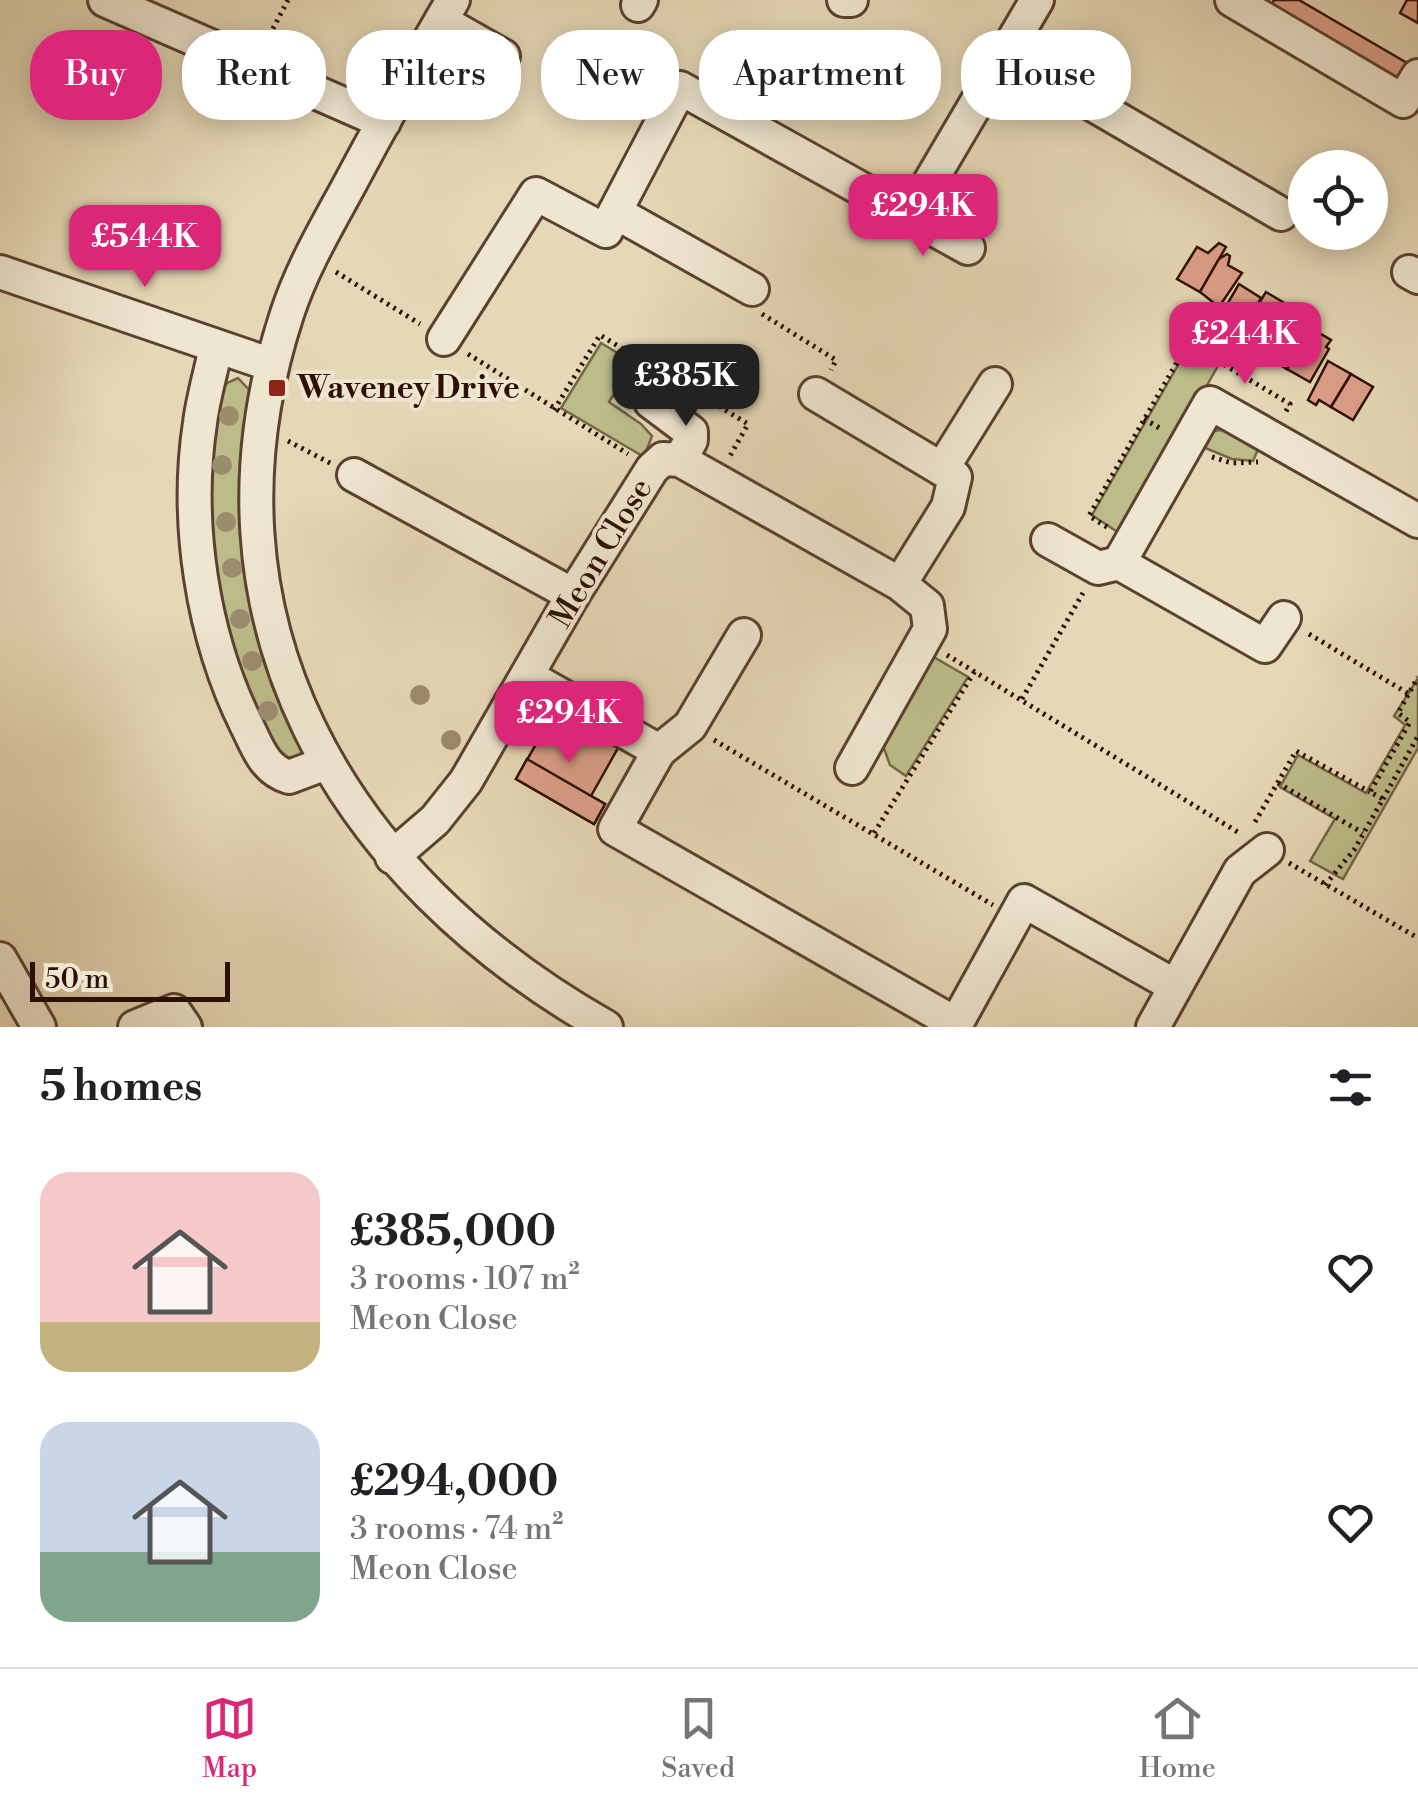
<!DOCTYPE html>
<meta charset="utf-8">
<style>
:root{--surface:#fff;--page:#f6f6f6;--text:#202124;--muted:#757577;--line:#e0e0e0;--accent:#db2777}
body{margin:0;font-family:"Libre Bodoni",serif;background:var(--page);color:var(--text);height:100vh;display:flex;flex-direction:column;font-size:38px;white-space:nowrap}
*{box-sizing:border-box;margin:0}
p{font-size:32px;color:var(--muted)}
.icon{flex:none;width:55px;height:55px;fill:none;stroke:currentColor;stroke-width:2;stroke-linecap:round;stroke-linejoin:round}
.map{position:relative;height:1027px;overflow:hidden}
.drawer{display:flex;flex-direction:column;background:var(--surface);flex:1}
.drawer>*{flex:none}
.guide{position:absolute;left:30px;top:30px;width:1360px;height:90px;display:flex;gap:20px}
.buttons{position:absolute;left:1288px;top:150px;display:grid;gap:20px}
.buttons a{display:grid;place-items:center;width:100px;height:100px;border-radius:50%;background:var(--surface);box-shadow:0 5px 25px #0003;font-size:50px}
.scale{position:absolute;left:30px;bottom:25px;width:200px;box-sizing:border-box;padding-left:10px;border:5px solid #2e0f03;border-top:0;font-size:28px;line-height:35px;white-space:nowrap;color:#2e0f03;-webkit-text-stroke:8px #efe6d0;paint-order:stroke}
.price{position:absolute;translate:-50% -85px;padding:0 22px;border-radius:20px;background:var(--accent);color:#fff;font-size:32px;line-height:65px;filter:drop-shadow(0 2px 5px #0008)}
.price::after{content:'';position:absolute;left:50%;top:60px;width:30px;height:22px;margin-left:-15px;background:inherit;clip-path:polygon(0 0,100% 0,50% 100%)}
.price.selected{background:#222;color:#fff}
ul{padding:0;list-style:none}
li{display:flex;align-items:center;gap:30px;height:250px;padding:0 40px}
li span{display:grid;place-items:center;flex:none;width:280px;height:200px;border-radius:30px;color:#555}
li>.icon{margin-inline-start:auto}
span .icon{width:120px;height:120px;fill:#fffc;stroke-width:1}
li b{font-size:42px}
h2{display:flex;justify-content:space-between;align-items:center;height:120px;padding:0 40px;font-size:42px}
.tag{padding:0 35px;border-radius:40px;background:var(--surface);box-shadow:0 5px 25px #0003;font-size:35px;line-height:90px}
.tag.selected{background:var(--accent);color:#fff}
.tabs{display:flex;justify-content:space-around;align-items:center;height:140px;border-top:2px solid var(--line);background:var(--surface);font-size:28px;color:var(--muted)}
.tabs a{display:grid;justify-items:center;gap:5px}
.tabs .selected{color:var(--accent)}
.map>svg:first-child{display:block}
.green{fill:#bcbc89;stroke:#756646;stroke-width:2.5}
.building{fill:#dea08a;stroke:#2e0f03;stroke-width:2.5}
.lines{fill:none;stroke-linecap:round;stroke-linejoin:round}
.minor-casing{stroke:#5c4130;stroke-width:38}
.path{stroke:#2e0f03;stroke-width:5;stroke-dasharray:2.5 5;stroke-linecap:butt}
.minor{stroke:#efe6d0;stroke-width:32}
.tree{fill:#9c8b6d}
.poi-dot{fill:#8f2418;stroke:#efe6d0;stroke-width:4}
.labels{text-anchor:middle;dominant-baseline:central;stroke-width:8;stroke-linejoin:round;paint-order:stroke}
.poi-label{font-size:32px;font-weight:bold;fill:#2e0f03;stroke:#efe6d0;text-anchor:start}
.street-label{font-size:32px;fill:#2e0f03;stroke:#efe6d0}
</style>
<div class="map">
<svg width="1418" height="1027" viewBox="0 0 1418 1027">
<rect width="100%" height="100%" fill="#e6d8b6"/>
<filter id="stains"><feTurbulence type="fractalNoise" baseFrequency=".002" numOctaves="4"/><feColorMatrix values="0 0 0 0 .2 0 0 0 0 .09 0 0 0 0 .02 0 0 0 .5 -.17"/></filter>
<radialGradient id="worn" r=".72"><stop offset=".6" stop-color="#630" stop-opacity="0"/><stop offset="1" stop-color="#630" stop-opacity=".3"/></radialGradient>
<g class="green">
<path d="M601,343L634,363L609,402L641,424L652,436L644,457L561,408Z"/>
<path d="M1189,346L1219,364L1122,535L1092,515Z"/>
<path d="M238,378L253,394L243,477V569L267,660L306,756L278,765L234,666L211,556L209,502L216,398L227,383Z"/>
<path d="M1230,429L1259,447L1253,461L1232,459L1198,445L1213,431Z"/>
<path d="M932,656L968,677L906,776L890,765L882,743Z"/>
<path d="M1418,678V748L1343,879L1310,861L1335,819L1280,787L1298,755L1366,793L1405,725L1394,716Z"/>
</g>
<g class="building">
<path d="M1274,0H1299L1407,63L1395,83L1269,10Z"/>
<path d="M1407,0H1418V23L1400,13Z"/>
<path d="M1219,243L1226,247L1200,292L1177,279L1197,247L1208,253Z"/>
<path d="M1227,254L1230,256L1228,265L1242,273L1219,307L1200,292L1219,259Z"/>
<path d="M1239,284L1261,298L1242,331L1219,318Z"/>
<path d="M1266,292L1286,304L1260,344L1242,331Z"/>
<path d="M1285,323L1307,335L1287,369L1265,356Z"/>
<path d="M1321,334L1331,340L1326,347L1329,349L1310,382L1287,369L1307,335L1317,341Z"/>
<path d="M1328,361L1351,374L1331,407L1319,400L1316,405L1308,400Z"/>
<path d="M1351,374L1373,387L1353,420L1331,407Z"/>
<path d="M555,711L618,748L591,796L605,804L594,824L516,779Z"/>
<path d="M527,759L605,804L594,824L516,779Z"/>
</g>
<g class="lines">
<g class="minor-casing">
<g id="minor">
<path d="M105,0L384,122"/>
<path d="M453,0C416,63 380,127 346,191C324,231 301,271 287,314C187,619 341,877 606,1027"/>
<path d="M844,0H851"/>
<path d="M1232,0L1403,101L1418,76"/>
<path d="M638,5L641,0"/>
<path d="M441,21L503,56"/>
<path d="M1006,54L1281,214"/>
<path d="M910,216L968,248"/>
<path d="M0,272L272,365"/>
<path d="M1409,272L1418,277"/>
<path d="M752,289L615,212L680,88L910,216L1037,0"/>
<path d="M444,339L536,194L606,231L615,212"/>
<path d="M216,347C211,372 203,398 200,423C185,522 202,636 247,726C258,748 264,769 289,777L326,763"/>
<path d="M816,394L955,477L948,507L900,584"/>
<path d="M651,402L691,432V440L680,460"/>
<path d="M942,469L995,384"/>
<path d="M354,475L573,595"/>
<path d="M1048,540L1098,568L1119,563L1265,646L1284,618"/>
<path d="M1119,563L1210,403L1418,521"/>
<path d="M527,676L659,751L615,829L956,1024L1024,901L1175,986"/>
<path d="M659,751L690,726L744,635"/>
<path d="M392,857L435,820L466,781L573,595L652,469L663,459L680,460L900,584L927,606L930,629L852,768"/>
<path d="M0,959L39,1027"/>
<path d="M135,1027L174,1011L185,1027"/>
<path d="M1153,1027L1240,871L1267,850"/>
</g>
</g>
<g class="path">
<path d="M625,34L656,51L647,68L655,73"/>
<path d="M266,42L288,0"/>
<path d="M336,272L420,324"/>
<path d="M762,314L836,360L831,370"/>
<path d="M468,354L628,454"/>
<path d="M674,379L748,424L730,456"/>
<path d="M554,410L600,335L664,374"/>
<path d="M1144,419L1163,430"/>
<path d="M288,441L332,464"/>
<path d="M1212,457L1232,463L1258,462"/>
<path d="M1107,527L1089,516L1188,343L1290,404L1285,413"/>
<path d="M1309,634L1409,694"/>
<path d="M947,655L1241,834"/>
<path d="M1022,699L1083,593"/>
<path d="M714,740L993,905"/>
<path d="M1278,783L1363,833"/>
<path d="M1383,799L1418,736"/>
<path d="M1255,822L1296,751L1370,792"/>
<path d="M874,833L975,671"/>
<path d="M1289,863L1418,938"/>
<path d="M1325,885L1354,850L1383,799L1370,792L1410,722L1398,713L1418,677"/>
</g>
<use href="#minor" class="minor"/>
</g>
<g class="tree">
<circle cx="229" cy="416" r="10"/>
<circle cx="222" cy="465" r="10"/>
<circle cx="226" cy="522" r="10"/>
<circle cx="232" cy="568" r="10"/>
<circle cx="240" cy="619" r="10"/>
<circle cx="252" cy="661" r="10"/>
<circle cx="420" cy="695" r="10"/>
<circle cx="268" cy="711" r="10"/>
<circle cx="451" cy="740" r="10"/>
</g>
<rect class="poi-dot" x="267" y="378" width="20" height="20" rx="5"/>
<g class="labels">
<g class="poi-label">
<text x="297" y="388">Waveney Drive</text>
</g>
<g class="street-label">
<text transform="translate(601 553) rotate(-59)">Meon Close</text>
</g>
</g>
<rect width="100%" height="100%" filter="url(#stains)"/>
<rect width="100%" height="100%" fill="url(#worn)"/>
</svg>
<div class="buttons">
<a><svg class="icon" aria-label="locate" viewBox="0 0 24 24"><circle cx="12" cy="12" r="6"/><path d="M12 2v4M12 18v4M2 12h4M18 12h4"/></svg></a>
</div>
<div class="scale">50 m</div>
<b class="price" style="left:923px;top:259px">£294K</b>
<b class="price" style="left:145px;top:290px">£544K</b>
<b class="price" style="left:1245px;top:387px">£244K</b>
<b class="price selected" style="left:686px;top:429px">£385K</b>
<b class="price" style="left:569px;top:766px">£294K</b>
<div class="guide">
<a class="tag selected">Buy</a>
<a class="tag">Rent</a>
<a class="tag">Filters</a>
<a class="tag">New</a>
<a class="tag">Apartment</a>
<a class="tag">House</a>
</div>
</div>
<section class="drawer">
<h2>5 homes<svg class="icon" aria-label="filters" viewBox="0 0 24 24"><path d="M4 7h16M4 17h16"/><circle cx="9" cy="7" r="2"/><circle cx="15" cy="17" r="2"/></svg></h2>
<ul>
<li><span style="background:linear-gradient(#f6c9c9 75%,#c2b280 0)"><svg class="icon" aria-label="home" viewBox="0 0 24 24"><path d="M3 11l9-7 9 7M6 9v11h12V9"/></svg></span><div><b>£385,000</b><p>3 rooms · 107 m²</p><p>Meon Close</p></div><svg class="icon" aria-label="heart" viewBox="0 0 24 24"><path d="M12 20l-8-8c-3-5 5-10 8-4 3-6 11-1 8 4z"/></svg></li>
<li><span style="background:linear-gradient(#c9d6e8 65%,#7fa58c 0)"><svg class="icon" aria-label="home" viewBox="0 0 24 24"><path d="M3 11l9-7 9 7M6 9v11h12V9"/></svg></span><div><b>£294,000</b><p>3 rooms · 74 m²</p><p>Meon Close</p></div><svg class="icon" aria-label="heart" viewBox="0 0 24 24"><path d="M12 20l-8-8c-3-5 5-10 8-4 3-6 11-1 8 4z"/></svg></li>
</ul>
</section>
<nav class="tabs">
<a class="selected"><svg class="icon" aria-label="map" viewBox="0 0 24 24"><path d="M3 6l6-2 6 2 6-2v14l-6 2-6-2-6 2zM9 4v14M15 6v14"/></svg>Map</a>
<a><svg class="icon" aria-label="saved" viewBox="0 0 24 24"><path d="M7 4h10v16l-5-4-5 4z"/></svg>Saved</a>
<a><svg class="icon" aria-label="home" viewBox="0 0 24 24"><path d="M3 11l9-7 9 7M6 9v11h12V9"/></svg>Home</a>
</nav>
